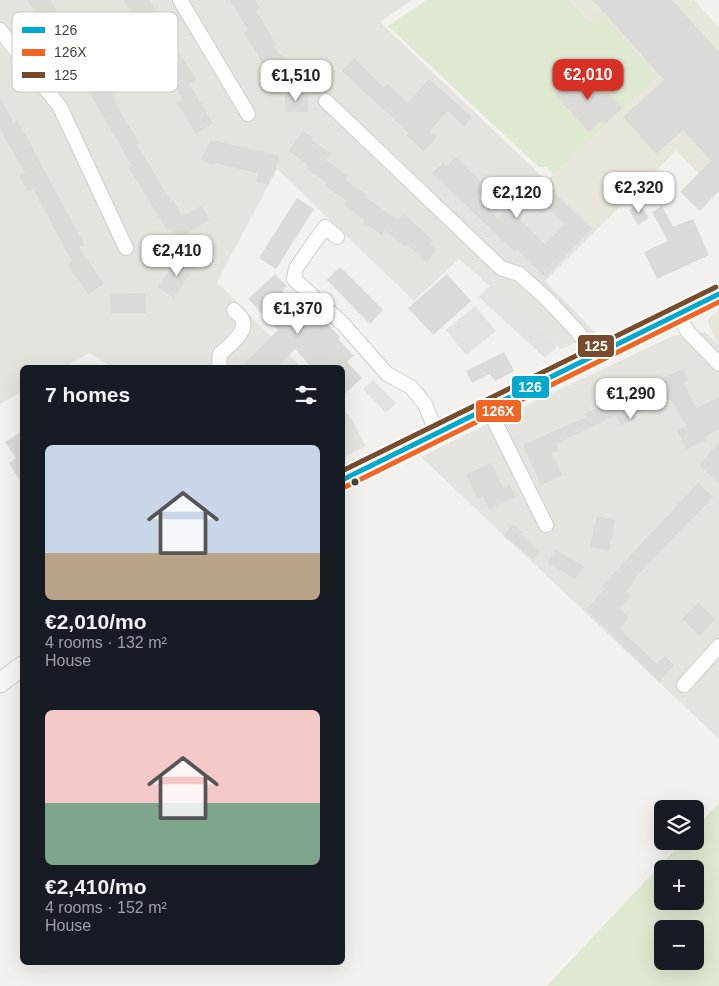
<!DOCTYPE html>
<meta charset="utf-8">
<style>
:root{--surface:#171b24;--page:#242831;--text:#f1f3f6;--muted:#9ea1a6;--accent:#d93025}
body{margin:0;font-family:Helvetica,sans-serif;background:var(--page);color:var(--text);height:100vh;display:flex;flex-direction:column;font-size:19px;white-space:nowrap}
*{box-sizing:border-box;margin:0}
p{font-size:16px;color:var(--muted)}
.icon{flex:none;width:28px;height:28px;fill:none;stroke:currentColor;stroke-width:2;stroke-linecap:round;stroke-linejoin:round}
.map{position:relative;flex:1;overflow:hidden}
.details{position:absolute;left:20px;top:365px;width:325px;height:600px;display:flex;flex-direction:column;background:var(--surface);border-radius:8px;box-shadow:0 5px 20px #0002}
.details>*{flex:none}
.tools{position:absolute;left:654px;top:800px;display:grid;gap:10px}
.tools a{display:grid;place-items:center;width:50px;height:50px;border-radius:8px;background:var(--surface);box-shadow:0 5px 20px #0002;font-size:25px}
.price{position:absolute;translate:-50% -42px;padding:0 11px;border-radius:10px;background:#fff;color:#222;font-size:16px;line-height:32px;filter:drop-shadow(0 1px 2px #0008)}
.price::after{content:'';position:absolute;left:50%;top:30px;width:15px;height:11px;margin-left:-8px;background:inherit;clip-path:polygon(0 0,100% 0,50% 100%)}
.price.current{background:var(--accent);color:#fff}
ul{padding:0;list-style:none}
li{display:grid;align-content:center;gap:10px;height:265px;padding:0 25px}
li span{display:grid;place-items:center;height:155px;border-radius:8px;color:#555}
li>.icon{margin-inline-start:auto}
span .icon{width:90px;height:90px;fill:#fffc;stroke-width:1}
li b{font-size:21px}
h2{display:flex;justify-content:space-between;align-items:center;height:60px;padding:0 25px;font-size:21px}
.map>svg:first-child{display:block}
.residential{fill:#e5e3dd}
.education{fill:#e8e5db}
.green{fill:#dfe9d1;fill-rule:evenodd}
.parking{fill:#e4e2df}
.building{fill:#dcdad7}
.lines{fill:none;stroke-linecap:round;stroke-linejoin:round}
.street-casing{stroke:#d0cfcc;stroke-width:16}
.secondary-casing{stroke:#d0cec6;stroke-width:21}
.street{stroke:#fdfdfc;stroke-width:14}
.secondary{stroke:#f7f5f1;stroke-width:19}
.bus-1-casing{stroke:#fff;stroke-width:9}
.bus-2-casing{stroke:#fff;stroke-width:9}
.bus-3-casing{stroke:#fff;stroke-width:9}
.bus-1{stroke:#00a9ce;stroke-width:5}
.bus-2{stroke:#f26522;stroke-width:5}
.bus-3{stroke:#7a4b2a;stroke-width:5}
.bus-dot{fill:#48433a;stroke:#fff;stroke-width:2}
.key{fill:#fff;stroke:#c8c7c4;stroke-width:1}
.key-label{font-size:14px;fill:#48433a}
.line-badge{stroke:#fff;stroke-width:2}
.badge-label{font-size:14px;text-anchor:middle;font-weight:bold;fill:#fff}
</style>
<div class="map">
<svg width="719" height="986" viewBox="0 0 719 986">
<rect width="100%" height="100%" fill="#f2f1ee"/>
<g class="residential">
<path d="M0,0H412L380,22L597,229L545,281L596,333L561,349L459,259L414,301L277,169L217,282L301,367H112L89,353L64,367L22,368V391L0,404Z"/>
<path d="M705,332L719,345V739L421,457L506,415L673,336Z"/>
<path d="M343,410L352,420L366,446L343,458Z"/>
</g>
<g class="education">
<path d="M427,0H694L719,28V193L676,151L597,229L547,181L553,174L547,167H539L388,26Z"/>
<path d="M719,310V344L714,338L708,321L712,314Z"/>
</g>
<g class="green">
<path d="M427,0H568L590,22L601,12L658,76L553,174L547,167H539L388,26Z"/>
<path d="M719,803V986H547L683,841H695V828ZM662,869H695V901H662ZM662,929H695V961H662Z"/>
</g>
<g class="parking">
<path d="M490,285L557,346L545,358L479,297Z"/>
<path d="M475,306L496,331L466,355L446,330Z"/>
<path d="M645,352L654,372L646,376L636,356Z"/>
<path d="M373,380L396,403L386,413L363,389Z"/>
<path d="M667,404L678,428L667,433L656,409Z"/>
</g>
<g class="building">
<path d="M27,0H50L69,31L71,30L97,73L99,71L117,101L115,102L139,143L137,145L171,201L173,200L182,216L202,206L209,220L182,236L166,228L129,168L132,166L76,69L73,71Z"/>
<path d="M124,0H149L177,45L175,46L196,80L189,84L213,123L196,134L177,103L183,100Z"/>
<path d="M230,0H255L260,8L256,10L276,44L272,46L300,73L285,89L267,71L244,32L248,30Z"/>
<path d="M593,0H672L719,52V191L700,211L680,192L711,161L683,130L656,154L623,117L664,80Z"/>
<path d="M354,58L384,88L387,84L408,103L429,79L472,117L464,126L448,111L430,131L437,137L424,151L406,135L409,133L342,71Z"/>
<path d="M585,68L622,108L605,124L602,120L589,132L555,95Z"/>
<rect x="285" y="92" width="23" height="20"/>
<path d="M0,98L13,122L17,120L34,150H33L85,245L79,248L104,284L88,294L68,265L72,261L33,189L28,192L19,176L25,173L0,129Z"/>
<path d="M303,131L313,138L312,140L331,154L326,160L348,176L345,180L367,195L365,197L398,220L404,214L433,240L430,244L437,250L426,262L407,245L405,247L385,230L382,235L363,222L365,220L344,205L347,201L325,186L327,183L307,169L309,166L289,151Z"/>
<path d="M211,140L279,155L274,176L271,175L269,185L256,182L258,173L214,163L213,165L201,159Z"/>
<path d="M456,157L488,188L478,197L498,218L509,208L545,244L564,224L538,197L548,187L592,229L545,277L517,250L515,252L432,173L443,163L446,166Z"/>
<path d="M297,198L314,209L276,269L259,258Z"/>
<path d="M639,203L649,218L638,225L629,210Z"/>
<path d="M662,206L673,227L693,219L709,255L657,279L644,252L668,241L652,212Z"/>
<path d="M179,255L195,266L174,298L158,287Z"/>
<path d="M340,267L383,310L370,324L327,280Z"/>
<path d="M275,274L287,286L282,291L300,310L307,303L340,337L338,339L354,356L347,362L362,378L342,396V367L312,368L295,349L276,368H240L278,330L248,299Z"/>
<path d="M447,274L471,301L433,335L408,308Z"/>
<path d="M145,293L146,313H111L110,294Z"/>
<path d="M504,352L514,371L495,381L490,374L472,383L466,371Z"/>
<path d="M683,369L688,381L684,382L696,409L719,397V429L704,437L707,440L686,449L677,430L687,426L670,399L635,415L636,418L621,425L616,415L556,444L559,450L552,453L562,475L541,485L523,445L586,417L584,414L644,386L642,382L654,377L656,381Z"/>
<path d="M22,431V484L9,463L16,458L5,442Z"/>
<path d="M719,442V483L699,465Z"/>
<path d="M491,463L503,488L510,485L516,497L489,509L483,496L477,498L466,474Z"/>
<path d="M698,483L713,497L634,579L636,580L626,591L631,596L619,609L629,618L619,628L657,664L665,656L674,665L659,682L586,609L605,589L602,586Z"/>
<path d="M597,516L615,520L609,551L590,547Z"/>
<path d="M513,524L522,532L520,534L540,551L533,559L503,536Z"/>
<path d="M555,550L584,566L576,579L547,563Z"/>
<path d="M698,603L715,619L700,636L682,619Z"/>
</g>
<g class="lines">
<g class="street-casing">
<g id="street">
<path d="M180,0L248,114"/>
<path d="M0,30L60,107L126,248"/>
<path d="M326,101L501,268L519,274L547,299L577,331L594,356"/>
<path d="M337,237L325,227L296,268L294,279L344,325L387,374L411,387L425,404L437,434"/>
<path d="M677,315L689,333L719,364"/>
<path d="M219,368L220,354C228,346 249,332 242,319C241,316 236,313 234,310"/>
<path d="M488,408L546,525"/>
<path d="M684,685L719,646"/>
</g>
</g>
<g class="secondary-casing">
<g id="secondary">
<path d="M342,480L719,294"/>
<path d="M0,683L22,666"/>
</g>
</g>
<use href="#street" class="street"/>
<use href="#secondary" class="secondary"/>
<g class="bus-1-casing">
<path id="bus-1" d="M342,480L719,294"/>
</g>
<g class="bus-2-casing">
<path id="bus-2" d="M345,487L719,302"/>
</g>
<g class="bus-3-casing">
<path id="bus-3" d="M342,471L716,287"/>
</g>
<use href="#bus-1" class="bus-1"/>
<use href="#bus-2" class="bus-2"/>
<use href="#bus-3" class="bus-3"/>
</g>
<circle class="bus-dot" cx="355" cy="482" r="4.5"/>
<rect x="12" y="12" width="166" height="80" rx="8" class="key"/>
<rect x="22" y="27" width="23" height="6" fill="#00a9ce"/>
<rect x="22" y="49" width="23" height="7" fill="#f26522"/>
<rect x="22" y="72" width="23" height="6" fill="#7a4b2a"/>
<g class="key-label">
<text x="54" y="35">126</text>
<text x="54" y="57">126X</text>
<text x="54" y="80">125</text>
</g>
<g class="line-badge">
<rect x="577" y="334" width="38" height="24" rx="5" fill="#7a4b2a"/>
<rect x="511" y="375" width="39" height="24" rx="5" fill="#00a9ce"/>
<rect x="475" y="399" width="47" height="24" rx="5" fill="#f26522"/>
</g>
<g class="badge-label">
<text x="596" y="351">125</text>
<text x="530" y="392">126</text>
<text x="498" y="416">126X</text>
</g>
</svg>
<div class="tools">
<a><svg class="icon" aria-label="layers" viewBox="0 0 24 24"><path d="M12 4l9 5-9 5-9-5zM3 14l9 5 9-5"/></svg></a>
<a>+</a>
<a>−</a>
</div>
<b class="price current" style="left:588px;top:101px">€2,010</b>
<b class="price" style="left:296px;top:102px">€1,510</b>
<b class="price" style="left:639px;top:214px">€2,320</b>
<b class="price" style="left:517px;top:219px">€2,120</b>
<b class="price" style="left:177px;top:277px">€2,410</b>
<b class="price" style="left:298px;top:335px">€1,370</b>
<b class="price" style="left:631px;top:420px">€1,290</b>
<section class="details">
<h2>7 homes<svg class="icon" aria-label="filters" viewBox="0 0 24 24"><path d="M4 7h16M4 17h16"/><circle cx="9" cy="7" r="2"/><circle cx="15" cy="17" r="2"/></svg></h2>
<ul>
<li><span style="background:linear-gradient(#c9d6e8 70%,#b9a48a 0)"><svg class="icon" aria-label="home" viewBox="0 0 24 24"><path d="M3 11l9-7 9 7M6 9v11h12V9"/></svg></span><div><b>€2,010/mo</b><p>4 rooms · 132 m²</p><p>House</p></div></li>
<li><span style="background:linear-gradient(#f6c9c9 60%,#7fa58c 0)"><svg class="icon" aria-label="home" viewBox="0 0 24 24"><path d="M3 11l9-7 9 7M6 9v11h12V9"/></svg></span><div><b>€2,410/mo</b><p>4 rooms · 152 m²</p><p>House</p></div></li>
</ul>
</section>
</div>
